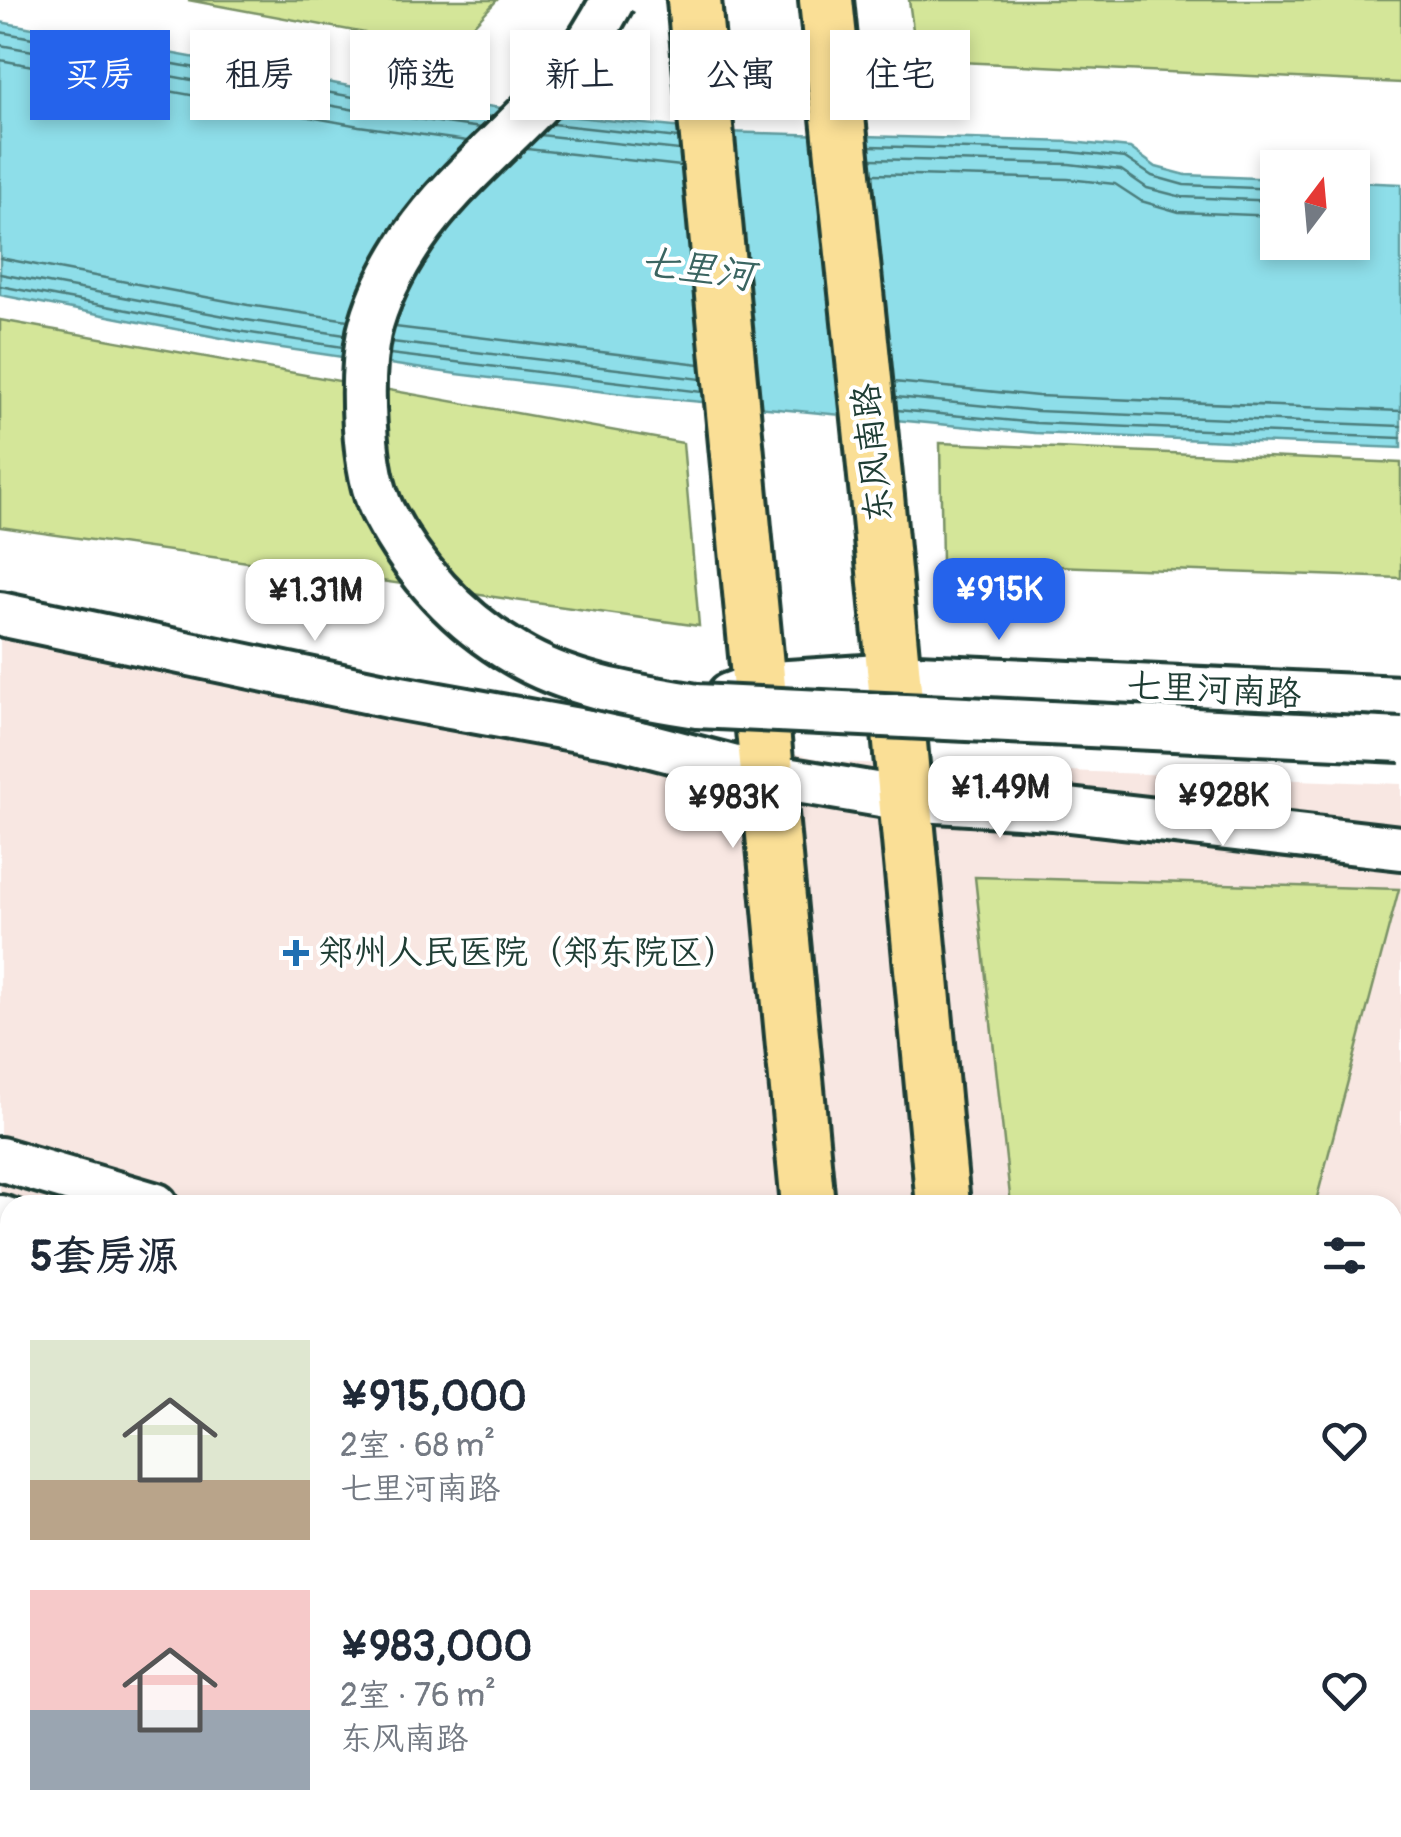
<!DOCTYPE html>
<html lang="zh">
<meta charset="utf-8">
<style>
:root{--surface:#fff;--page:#f6f6f7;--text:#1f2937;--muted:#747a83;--accent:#2563eb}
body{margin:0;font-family:Pangolin,"LXGW WenKai TC",sans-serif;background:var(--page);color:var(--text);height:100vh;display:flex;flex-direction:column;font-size:38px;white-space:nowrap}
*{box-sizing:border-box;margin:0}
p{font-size:32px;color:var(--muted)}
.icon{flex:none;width:55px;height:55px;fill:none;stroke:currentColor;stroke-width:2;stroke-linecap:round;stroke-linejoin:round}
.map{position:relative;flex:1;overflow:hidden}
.panel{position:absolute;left:0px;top:1195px;width:1402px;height:642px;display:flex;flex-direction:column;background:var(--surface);border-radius:30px 30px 0 0;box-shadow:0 5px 15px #0003}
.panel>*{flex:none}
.top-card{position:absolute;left:30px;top:30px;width:1342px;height:90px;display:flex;gap:20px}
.needle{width:65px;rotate:16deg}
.tools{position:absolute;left:1260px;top:150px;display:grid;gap:20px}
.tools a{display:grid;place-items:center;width:110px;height:110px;border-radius:0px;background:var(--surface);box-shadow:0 5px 15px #0003;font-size:50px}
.price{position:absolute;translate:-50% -85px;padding:0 22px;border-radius:20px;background:#fff;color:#222;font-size:32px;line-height:65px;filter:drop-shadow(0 2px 5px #0008)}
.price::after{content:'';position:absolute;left:50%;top:60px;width:30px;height:22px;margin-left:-15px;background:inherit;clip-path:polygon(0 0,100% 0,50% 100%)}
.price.current{background:var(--accent);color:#fff}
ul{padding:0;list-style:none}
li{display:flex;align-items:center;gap:30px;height:250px;padding:0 30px}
li span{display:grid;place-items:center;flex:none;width:280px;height:200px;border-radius:0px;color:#555}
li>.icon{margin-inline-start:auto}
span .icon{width:120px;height:120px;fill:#fffc;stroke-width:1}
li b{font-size:42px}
h2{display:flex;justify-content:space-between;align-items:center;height:120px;padding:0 30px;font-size:42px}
.pill{padding:0 35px;border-radius:0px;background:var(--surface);box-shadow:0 5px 15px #0003;font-size:35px;line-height:90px}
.pill.current{background:var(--accent);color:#fff}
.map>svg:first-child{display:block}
.built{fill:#f8e7e2;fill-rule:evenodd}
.green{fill:#d4e699;stroke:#7a9266;stroke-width:2.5}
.water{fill:#8edee9;stroke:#629ea1;stroke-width:2.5}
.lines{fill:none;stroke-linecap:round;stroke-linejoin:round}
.shore{stroke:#4b7d7c;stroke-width:2.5}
.building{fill:#e7af9e;stroke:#1f3d34;stroke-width:2.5}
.minor-casing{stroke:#1f3d34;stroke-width:50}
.major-casing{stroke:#1f3d34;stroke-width:60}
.minor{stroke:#fff;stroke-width:42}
.major{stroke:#fadf96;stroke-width:52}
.minor-bridge-casing{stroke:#1f3d34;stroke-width:50;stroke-linecap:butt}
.minor-bridge{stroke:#fff;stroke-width:42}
.poi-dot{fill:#1f6fb2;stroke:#fff;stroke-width:4}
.labels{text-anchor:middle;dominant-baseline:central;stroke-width:8;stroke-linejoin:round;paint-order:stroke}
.street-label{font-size:35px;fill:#1f3d34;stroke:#fff}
.poi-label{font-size:35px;fill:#1f3d34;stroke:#fff;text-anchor:start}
.water-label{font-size:38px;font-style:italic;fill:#3b6561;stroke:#fff}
</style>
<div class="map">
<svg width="1401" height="1837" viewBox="0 0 1401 1837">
<rect width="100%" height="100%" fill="#fff"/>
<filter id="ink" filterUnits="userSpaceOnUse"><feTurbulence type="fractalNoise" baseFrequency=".01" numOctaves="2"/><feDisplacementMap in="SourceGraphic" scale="20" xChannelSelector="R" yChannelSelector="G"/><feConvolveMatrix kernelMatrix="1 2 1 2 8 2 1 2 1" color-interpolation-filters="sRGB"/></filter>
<g filter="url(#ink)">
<path class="built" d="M0,591L835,762L1401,784V1837H0ZM10,1205H1392V1828H10Z"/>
<g class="green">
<path d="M188,0H497L451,49Z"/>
<path d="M909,0H1401V83L917,60Z"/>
<path d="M0,320L683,443L699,626L0,527Z"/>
<path d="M940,443L1401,463V578L942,562Z"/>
<path d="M975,877L1399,889L1315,1205H1011Z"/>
</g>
<path class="water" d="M0,22L365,89L538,113L722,132L1071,142L1130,148L1156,167L1186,175L1277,179L1278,242H1352L1353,182L1401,184V448L1035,433L648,397L457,374L242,342L0,295Z"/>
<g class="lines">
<g class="shore">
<path d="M0,32L364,99L492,117"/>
<path d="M0,45L361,111L481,128"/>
<path d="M0,60L359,126L467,141"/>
<path d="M552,124L678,138"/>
<path d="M540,135L679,150"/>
<path d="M870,146L1070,152L1125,158L1152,176L1184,185L1278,189"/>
<path d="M527,149L681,166"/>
<path d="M871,159L1069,164L1121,170L1147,188L1182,197L1278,201"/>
<path d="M873,174L1068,179L1115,184L1141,201L1179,212L1278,216"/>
<path d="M0,258L248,305L348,320"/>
<path d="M0,274L246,320L345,335"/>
<path d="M0,286L244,332L343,347"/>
<path d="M395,327L700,364"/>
<path d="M392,342L701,379"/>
<path d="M390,354L702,392"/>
<path d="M894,382L1038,396L1401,411"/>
<path d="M896,397L1037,411L1401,426"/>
<path d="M897,410L1036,423L1401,438"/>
</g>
</g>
<g class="building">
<path d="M1392,1553L1401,1554V1697L1392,1695Z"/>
<path d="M10,1581V1828H153L154,1837H0V1675L10,1637L0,1633V1621Z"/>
<path d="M231,1828H523L522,1837H231Z"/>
</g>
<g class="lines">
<g class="minor-casing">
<g id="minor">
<path d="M0,614L389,696L617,737L767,776L905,799L1052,808L1401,848"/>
<path d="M729,695L759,684L894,675L1401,698"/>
<path d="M0,1159L156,1205"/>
<path d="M0,1217L10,1220"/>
<path d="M1392,1464L1401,1466"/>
<path d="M806,1830L849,1837"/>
</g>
</g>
<g class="major-casing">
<g id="major">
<path d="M694,0L808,1205"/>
<path d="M826,0L877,496L943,1205"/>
<path d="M806,1837V1828"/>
<path d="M941,1837V1828"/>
</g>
</g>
<use href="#minor" class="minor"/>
<use href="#major" class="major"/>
<g class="minor-bridge-casing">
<path id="minor-bridge" d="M613,0C601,22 588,44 573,64C525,126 459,172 414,237C395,265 377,299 369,333C360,378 362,471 383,512C414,571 458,620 516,654C569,686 636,696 697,706L1401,740"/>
</g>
<use href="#minor-bridge" class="minor-bridge"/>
</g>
</g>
<path class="poi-dot" d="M291 938h10v10h10v10h-10v10h-10v-10h-10v-10h10z"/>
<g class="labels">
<g class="street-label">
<text transform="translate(873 453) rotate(-96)">东风南路</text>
<text transform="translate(1214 690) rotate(3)">七里河南路</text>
</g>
<g class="poi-label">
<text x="318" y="953">郑州人民医院（郑东院区）</text>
</g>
<g class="water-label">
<text transform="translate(697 269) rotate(8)">七里河</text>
</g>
</g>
</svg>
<div class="tools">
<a><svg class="needle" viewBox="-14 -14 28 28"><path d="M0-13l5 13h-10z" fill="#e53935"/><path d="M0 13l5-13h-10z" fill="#747a83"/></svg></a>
</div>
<b class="price current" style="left:999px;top:643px">¥915K</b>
<b class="price" style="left:315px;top:644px">¥1.31M</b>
<b class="price" style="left:1000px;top:841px">¥1.49M</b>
<b class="price" style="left:1223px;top:849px">¥928K</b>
<b class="price" style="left:733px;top:851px">¥983K</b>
<div class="top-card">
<a class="pill current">买房</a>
<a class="pill">租房</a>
<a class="pill">筛选</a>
<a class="pill">新上</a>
<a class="pill">公寓</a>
<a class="pill">住宅</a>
</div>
<section class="panel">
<h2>5套房源<svg class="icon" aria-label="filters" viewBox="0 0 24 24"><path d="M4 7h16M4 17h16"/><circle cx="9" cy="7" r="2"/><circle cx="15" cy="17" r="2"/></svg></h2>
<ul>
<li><span style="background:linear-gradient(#dfe7d0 70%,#b9a48a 0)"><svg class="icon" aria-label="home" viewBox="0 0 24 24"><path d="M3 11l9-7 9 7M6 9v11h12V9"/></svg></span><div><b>¥915,000</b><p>2室 · 68 m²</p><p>七里河南路</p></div><svg class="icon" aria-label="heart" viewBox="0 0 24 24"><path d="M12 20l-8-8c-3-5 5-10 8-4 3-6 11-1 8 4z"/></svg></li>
<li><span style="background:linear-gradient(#f6c9c9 60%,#9aa5b1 0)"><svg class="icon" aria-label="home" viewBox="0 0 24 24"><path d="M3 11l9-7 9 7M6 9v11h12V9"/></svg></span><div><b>¥983,000</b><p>2室 · 76 m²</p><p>东风南路</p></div><svg class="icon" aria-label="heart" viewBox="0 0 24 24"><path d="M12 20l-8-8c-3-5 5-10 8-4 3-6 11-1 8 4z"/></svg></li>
</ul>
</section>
</div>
